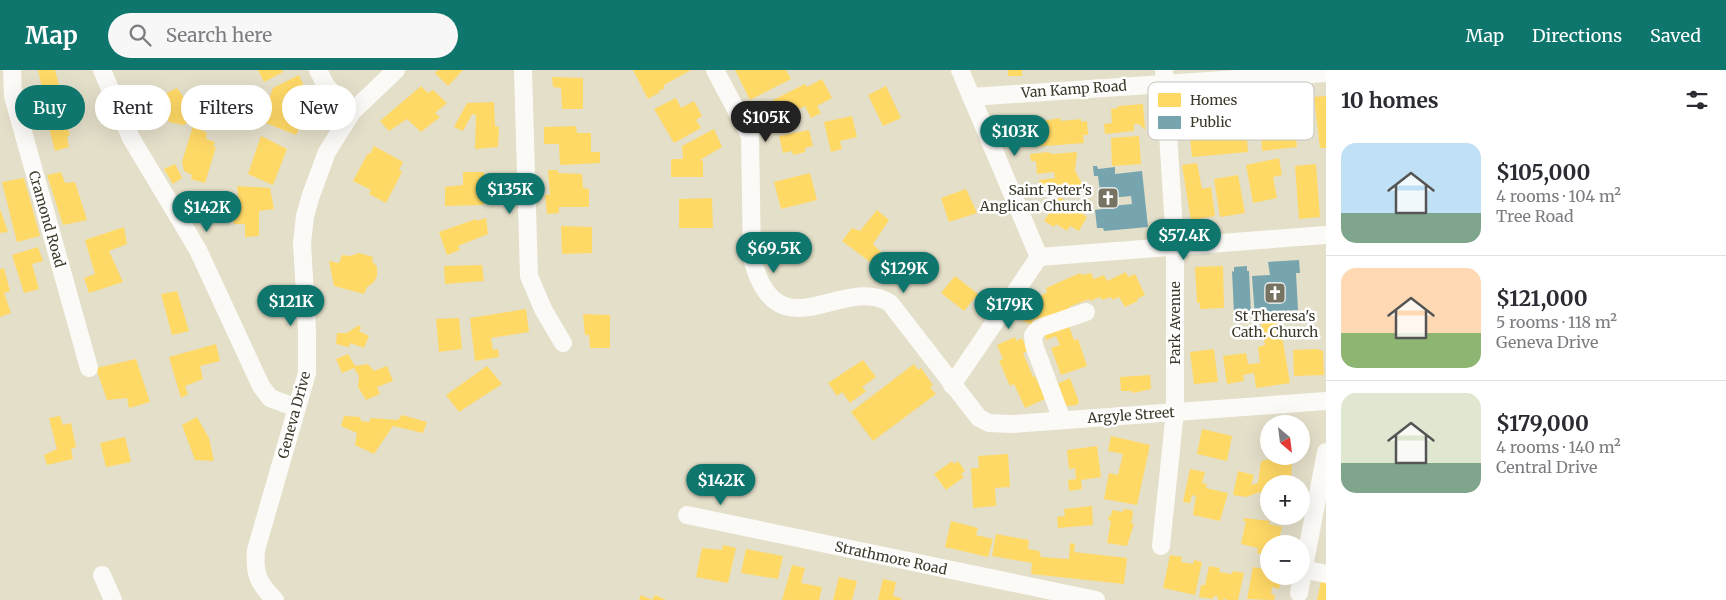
<!DOCTYPE html>
<meta charset="utf-8">
<style>
:root{--surface:#fff;--page:#f7f7f7;--text:#2b2b33;--muted:#7c7c81;--line:#e1e1e2;--accent:#0f766e}
body{margin:0;font-family:Merriweather,serif;background:var(--page);color:var(--text);height:100vh;display:flex;flex-direction:column;font-size:19px;white-space:nowrap}
*{box-sizing:border-box;margin:0}
p{font-size:16px;color:var(--muted)}
.icon{flex:none;width:28px;height:28px;fill:none;stroke:currentColor;stroke-width:2;stroke-linecap:round;stroke-linejoin:round}
.map{position:relative;flex:1;overflow:hidden}
.sheet{display:flex;flex-direction:column;background:var(--surface);width:400px}
.sheet>*{flex:none}
.guide{position:absolute;left:15px;top:15px;width:475px;height:45px;display:flex;gap:10px}
.needle{width:32px;rotate:152deg}
.buttons{position:absolute;left:1260px;top:345px;display:grid;gap:10px}
.buttons a{display:grid;place-items:center;width:50px;height:50px;border-radius:50%;background:var(--surface);box-shadow:0 5px 20px #0002;font-size:25px}
.price{position:absolute;translate:-50% -42px;padding:0 11px;border-radius:18px;background:var(--accent);color:#fff;font-size:16px;line-height:32px;filter:drop-shadow(0 1px 2px #0008)}
.price::after{content:'';position:absolute;left:50%;top:30px;width:15px;height:11px;margin-left:-8px;background:inherit;clip-path:polygon(0 0,100% 0,50% 100%)}
.price.current{background:#222;color:#fff}
ul{padding:0;list-style:none}
li{display:flex;align-items:center;gap:15px;height:125px;padding:0 15px}
li+li{border-top:1px solid var(--line)}
li span{display:grid;place-items:center;flex:none;width:140px;height:100px;border-radius:15px;color:#555}
li>.icon{margin-inline-start:auto}
span .icon{width:60px;height:60px;fill:#fffc;stroke-width:1}
li b{font-size:21px}
h2{display:flex;justify-content:space-between;align-items:center;height:60px;padding:0 15px;font-size:21px}
.pill{padding:0 18px;border-radius:22px;background:var(--surface);box-shadow:0 5px 20px #0002;font-size:18px;line-height:45px}
.pill.current{background:var(--accent);color:#fff}
header{display:flex;align-items:center;gap:30px;box-sizing:border-box;height:70px;padding:0 25px;background:var(--accent);color:#fff}
header strong{font-size:24px}
nav{display:flex;gap:28px;margin-inline-start:auto;font-size:18px}
.search{width:350px;height:45px;background:var(--page);display:flex;align-items:center;gap:12px;box-sizing:border-box;padding:0 18px;border-radius:28px;color:var(--muted);font-size:19px}
main{display:flex;flex:1;min-height:0}
.map>svg:first-child{display:block}
.homes{fill:#ffd966}
.public{fill:#76a5af}
.lines{fill:none;stroke-linecap:round;stroke-linejoin:round}
.minor{stroke:#fbfaf7;stroke-width:18}
.labels{text-anchor:middle;dominant-baseline:central;stroke-width:5;stroke-linejoin:round;paint-order:stroke}
.street-label{font-size:14px;fill:#3d392a;stroke:#fff}
.poi-label{font-size:14px;fill:#3d392a;stroke:#fff;text-anchor:end}
.key{fill:#fff;stroke:#c5c4bf;stroke-width:1}
.key-label{font-size:14px;fill:#3d392a}
</style>
<header>
<strong>Map</strong>
<div class="search"><svg class="icon" aria-label="search" viewBox="0 0 24 24"><circle cx="10" cy="10" r="6"/><path d="M15 15l6 6"/></svg>Search here</div>
<nav><a>Map</a><a>Directions</a><a>Saved</a></nav>
</header>
<main>
<div class="map">
<svg width="1326" height="530" viewBox="0 0 1326 530">
<rect width="100%" height="100%" fill="#e4dfc9"/>
<g class="homes">
<path d="M38,0H55L60,19L43,23Z"/>
<path d="M258,0H282L283,2L264,12Z"/>
<path d="M438,0H463L448,16L435,3Z"/>
<path d="M633,0H691L664,15V19L659,20L660,22L648,29Z"/>
<path d="M735,0H786L791,9L750,30Z"/>
<rect x="1008" y="0" width="14" height="6"/>
<path d="M299,5L311,33L296,65L261,51L273,18Z"/>
<path d="M552,7L583,8V39H562L561,18L553,17Z"/>
<path d="M822,9L832,28L817,36L821,43L811,48L805,36L799,39L797,36L781,44L773,30L805,14L807,17Z"/>
<path d="M421,16L428,23L433,20L447,33L435,43L440,47L421,62L407,49L389,61L380,51Z"/>
<path d="M886,16L901,48L883,56L868,25Z"/>
<path d="M177,18L189,35L193,33L201,47L183,55L169,52L157,28Z"/>
<path d="M1326,26V78H1320L1314,27Z"/>
<path d="M676,28L681,38L694,31L702,46L696,50L701,58L674,73L654,39Z"/>
<path d="M1244,28L1248,82L1192,87L1188,47L1207,45L1206,31Z"/>
<path d="M494,32L495,56L499,57L498,77L475,79L476,45L472,44L463,61L454,57L467,33Z"/>
<path d="M52,34L58,54L66,52L70,65L67,67L69,77L55,81L49,58H46L44,51L40,52L38,46L41,45L39,36Z"/>
<path d="M1143,34L1145,60L1139,54H1134V61L1105,64L1104,54L1112,53L1111,39L1118,38V36Z"/>
<path d="M1293,38L1297,77L1262,81L1261,66H1252L1251,55H1260L1259,41Z"/>
<path d="M852,46L857,67L840,71L842,79L831,82L824,52Z"/>
<path d="M1060,48L1061,51L1081,49V52L1087,51L1088,65H1083L1084,73L1032,77L1030,53Z"/>
<path d="M193,56L207,63L206,69L215,72L213,77H216L205,113L191,109L192,105L184,101L182,92Z"/>
<path d="M576,56L577,63H591V82H600V93L560,95L559,74H544V57Z"/>
<path d="M714,59L722,77L700,90L703,91V107H671V91L673,89H683L682,76Z"/>
<path d="M809,60L813,76L805,78V82L793,85L792,81L783,83L779,66Z"/>
<path d="M261,66L287,79L273,115L248,104Z"/>
<path d="M1139,66L1141,94L1112,96L1111,68Z"/>
<path d="M374,76L403,92L399,100L402,102L386,133L369,124L371,120L353,111L368,83L370,84Z"/>
<path d="M1048,82L1052,84L1077,82L1075,101L1084,117L1060,120L1059,116L1040,119L1039,110L1055,108L1054,102L1037,104L1036,91H1031L1030,84Z"/>
<path d="M1279,88L1282,105L1273,107L1277,128L1253,133L1246,95Z"/>
<path d="M1197,93L1202,119L1211,117L1215,146L1191,150L1182,95Z"/>
<path d="M175,94L182,108L173,114L164,99Z"/>
<path d="M1316,94L1320,147L1299,149L1295,96Z"/>
<path d="M548,100H558V103L582,104L583,118L589,119V137H559V143L547,144L545,125H550Z"/>
<path d="M61,102L65,113L75,112L87,150L63,155L47,105Z"/>
<path d="M463,102H484V135L445,136V117L463,115Z"/>
<path d="M810,103L817,130L781,139L774,112Z"/>
<path d="M1238,105L1245,143L1220,147L1214,109Z"/>
<path d="M24,108L40,166L17,172L2,112Z"/>
<path d="M237,116L270,118L274,139L259,141V166L245,167V154H234L233,143L240,142Z"/>
<path d="M966,119L977,143L949,152L941,128Z"/>
<path d="M1059,127L1068,132L1066,135L1074,141L1082,129L1089,134L1083,144L1087,147L1079,161L1070,156L1067,161L1056,154L1054,157L1044,151Z"/>
<path d="M712,128L713,158H679V129Z"/>
<path d="M0,139L8,162L0,163Z"/>
<path d="M877,140L889,150L873,174L888,189L881,200L842,171L852,158L860,161Z"/>
<path d="M486,148L488,164L458,176L460,180L447,185L439,162L476,149L477,151Z"/>
<path d="M561,156L592,157V183L562,184Z"/>
<path d="M124,157L127,174L109,181L123,212L89,223L84,208L95,204L85,170Z"/>
<path d="M38,177L43,191L32,194L39,219L24,223L12,185Z"/>
<path d="M359,183L373,187L372,191L377,197V206L374,212L367,217L364,224L334,216L329,191L339,193L342,185L350,186Z"/>
<path d="M482,195L484,211L445,214L444,196Z"/>
<path d="M1223,196L1224,238L1200,239V233H1197L1195,197Z"/>
<path d="M4,198L10,221L4,223L11,243L0,247V199Z"/>
<path d="M1126,202L1128,207L1135,204L1145,225L1137,229L1138,231L1125,237L1119,227L1112,230L1111,227L1102,230L1100,227L1090,231L1089,229L1069,237L1072,242L1036,257L1023,251L1036,229L1047,222L1046,218L1080,203L1082,205L1091,203L1094,209L1104,205L1107,211Z"/>
<path d="M955,206L978,224L964,241L941,223Z"/>
<path d="M177,221L189,261L172,265L161,224Z"/>
<path d="M526,239L529,262L491,268L493,280L498,279L499,287L475,291L470,248Z"/>
<path d="M583,244L610,245V278H590L589,265H585Z"/>
<path d="M459,248L462,279L439,282L436,249Z"/>
<path d="M1279,249L1290,313L1256,318L1254,303L1243,305L1244,311L1227,314L1223,286L1246,283L1248,294L1260,293L1258,277L1265,275L1261,252Z"/>
<path d="M1067,251L1074,270L1078,269L1087,296L1061,305L1051,278L1060,275L1056,266L1046,270L1043,260Z"/>
<path d="M359,255L361,258L359,261L369,266L364,278L350,273L349,277L336,274L337,263H347Z"/>
<path d="M1015,267L1016,271L1022,268L1028,281L1023,283L1033,307L1035,306L1040,317L1043,316L1045,323L1043,324L1045,329L1025,338L1014,314L1010,316L999,291L1003,289L997,275Z"/>
<path d="M216,274L220,291L200,296L203,309L185,316L188,324L181,328L169,287Z"/>
<path d="M1214,279L1218,312L1194,314L1190,282Z"/>
<path d="M1317,279L1323,281L1324,305L1294,306L1293,280Z"/>
<path d="M348,284L355,296L368,294L374,301L387,296L393,311L377,317L380,324L366,330L358,317L359,306L354,298L342,303L336,289Z"/>
<path d="M136,289L150,332L129,338L127,328L107,330L96,298Z"/>
<path d="M863,290L876,307L862,317L866,321L850,333L842,322L837,326L828,313Z"/>
<path d="M914,294L918,300L921,298L933,315L930,317L936,324L873,371L851,342Z"/>
<path d="M487,296L502,314L459,342L446,325Z"/>
<path d="M1150,305L1151,319L1133,323L1131,321H1121L1120,307Z"/>
<path d="M1070,308L1079,332L1077,335L1066,336L1057,314Z"/>
<path d="M402,345L427,352L423,363L393,356L374,384L355,375L357,363L341,356L344,346L360,347L361,351L369,352L371,348L398,350Z"/>
<path d="M60,346L63,355L71,353L76,377L71,379L73,389L47,395L44,385L57,379L49,348Z"/>
<path d="M197,347L209,368L214,391L195,390L182,355Z"/>
<path d="M1202,359L1232,366L1227,391L1197,384Z"/>
<path d="M1111,366L1150,375L1137,435L1104,429L1109,403L1118,405L1123,384L1108,381Z"/>
<path d="M125,367L131,392L106,397L100,373Z"/>
<path d="M1097,376L1101,407L1081,410L1082,419L1069,421L1068,410L1076,409L1075,398L1069,399L1067,380Z"/>
<path d="M1008,384L1010,417L995,418L996,436L973,438L971,398H979L978,386Z"/>
<path d="M1282,386H1292L1291,414H1269V429L1260,422L1246,427L1233,425L1238,401L1254,405L1251,415L1258,413L1261,391Z"/>
<path d="M952,391L954,394L958,391L965,401L961,404L964,407L946,420L934,404Z"/>
<path d="M1190,399L1205,402L1202,413L1207,414L1206,418L1228,423L1220,451L1193,445L1196,426L1192,425L1190,433L1183,432Z"/>
<path d="M1092,436L1093,455L1058,458L1057,447L1065,446L1064,439Z"/>
<path d="M1123,439L1132,440L1133,444L1131,453L1134,454L1127,476L1107,473L1111,451L1108,450L1109,446H1111L1112,440L1123,442Z"/>
<path d="M1244,448L1270,451L1269,454L1282,457L1278,474H1269V486L1257,483L1258,478L1241,474L1246,451H1243Z"/>
<path d="M951,451L978,458L976,465L993,469L988,487L945,477Z"/>
<path d="M996,464L1029,470L1028,479L1039,481L1041,487L1069,489L1070,473L1075,474L1074,482L1127,488L1124,514L1031,504L1032,493L992,486Z"/>
<path d="M723,475L736,478L728,513L696,507L702,478L722,480Z"/>
<path d="M746,479L783,486L778,509L741,503Z"/>
<path d="M1170,485L1182,487L1181,492L1193,494L1194,490L1202,492L1195,525L1163,518Z"/>
<path d="M792,495L805,498L801,513L822,517L819,530H782Z"/>
<path d="M1209,496L1220,498L1219,502L1232,504L1233,501L1244,503L1238,530H1227L1224,528L1223,530H1218L1217,526H1214L1213,529L1199,527L1201,515H1205Z"/>
<path d="M1253,497L1269,500V506H1282L1279,519L1272,517L1271,524L1275,525L1274,530L1247,529Z"/>
<path d="M839,507L857,511L852,530H833Z"/>
<path d="M883,509L896,512L893,526L901,528V530H878Z"/>
<path d="M1321,511L1326,512V530H1317Z"/>
<path d="M641,525L652,530L655,525L666,530H639Z"/>
</g>
<g class="public">
<path d="M1093,96H1097L1098,99L1115,97V104L1142,101L1148,157L1104,161L1103,158H1097L1095,140L1102,139V137L1132,134L1131,126L1101,129L1098,106H1094Z"/>
<path d="M1299,190L1300,203H1296L1298,240L1264,242L1265,247L1255,248L1252,206L1270,205L1268,192Z"/>
<path d="M1247,196V201H1249L1251,243H1234L1232,201L1234,202V197Z"/>
</g>
<g class="lines">
<g class="minor">
<path d="M12,0L13,26L89,298"/>
<path d="M102,0L131,68L198,180L261,316L270,328L297,338"/>
<path d="M318,0L326,16L352,42"/>
<path d="M523,0L529,206L543,239L563,273"/>
<path d="M715,0L750,66L752,188C777,287 843,203 890,233L979,348L989,353L1012,354L1326,331"/>
<path d="M960,0L1039,187"/>
<path d="M971,27L1326,3"/>
<path d="M1039,187L1326,165"/>
<path d="M952,315L1039,187"/>
<path d="M1062,350L1034,275L1033,265L1039,258L1086,242"/>
<path d="M687,445L1096,530"/>
<path d="M1161,476L1175,341V175L1164,0"/>
<path d="M1303,499L1326,504"/>
<path d="M102,505L113,530"/>
<path d="M1299,523L1326,382"/>
<path d="M275,530C258,513 254,504 256,480L307,303V260L302,173L305,146L311,125L327,82L352,42L396,0"/>
</g>
</g>
<defs>
<g id="church-square" transform="scale(1.125)"><rect x="-9" y="-9" width="18" height="18" rx="4" fill="#777362" stroke="#fff"/><path d="M-1.2-6h2.4v3.5h3.3v2.4h-3.3V6h-2.4V-.1h-3.3v-2.4h3.3Z" fill="#fff"/></g>
</defs>
<g fill-rule="evenodd">
<use href="#church-square" x="1108" y="128"/>
<use href="#church-square" x="1275" y="223"/>
</g>
<g class="labels">
<g class="street-label">
<text transform="translate(1074 19) rotate(-4)">Van Kamp Road</text>
<text transform="translate(47 149) rotate(74)">Cramond Road</text>
<text transform="translate(1175 253) rotate(-90)">Park Avenue</text>
<text transform="translate(294 345) rotate(-75)">Geneva Drive</text>
<text transform="translate(1131 345) rotate(-4)">Argyle Street</text>
<text transform="translate(891 488) rotate(12)">Strathmore Road</text>
</g>
<g class="poi-label">
<text x="1092" y="120">Saint Peter's<tspan x="1092" dy="16">Anglican Church</tspan></text>
<text x="1275" y="246" text-anchor="middle">St Theresa's<tspan x="1275" dy="16">Cath. Church</tspan></text>
</g>
</g>
<rect x="1148" y="12" width="166" height="58" rx="8" class="key"/>
<rect x="1158" y="23" width="23" height="14" fill="#ffd966"/>
<rect x="1158" y="46" width="23" height="13" fill="#76a5af"/>
<g class="key-label">
<text x="1190" y="35">Homes</text>
<text x="1190" y="57">Public</text>
</g>
</svg>
<div class="buttons">
<a><svg class="needle" viewBox="-14 -14 28 28"><path d="M0-13l5 13h-10z" fill="#e53935"/><path d="M0 13l5-13h-10z" fill="#7c7c81"/></svg></a>
<a>+</a>
<a>−</a>
</div>
<b class="price current" style="left:766px;top:73px">$105K</b>
<b class="price" style="left:1015px;top:87px">$103K</b>
<b class="price" style="left:510px;top:145px">$135K</b>
<b class="price" style="left:207px;top:163px">$142K</b>
<b class="price" style="left:1184px;top:191px">$57.4K</b>
<b class="price" style="left:774px;top:204px">$69.5K</b>
<b class="price" style="left:904px;top:224px">$129K</b>
<b class="price" style="left:291px;top:257px">$121K</b>
<b class="price" style="left:1009px;top:260px">$179K</b>
<b class="price" style="left:721px;top:436px">$142K</b>
<div class="guide">
<a class="pill current">Buy</a>
<a class="pill">Rent</a>
<a class="pill">Filters</a>
<a class="pill">New</a>
</div>
</div>
<section class="sheet">
<h2>10 homes<svg class="icon" aria-label="filters" viewBox="0 0 24 24"><path d="M4 7h16M4 17h16"/><circle cx="9" cy="7" r="2"/><circle cx="15" cy="17" r="2"/></svg></h2>
<ul>
<li><span style="background:linear-gradient(#bfe0f5 70%,#7fa58c 0)"><svg class="icon" aria-label="home" viewBox="0 0 24 24"><path d="M3 11l9-7 9 7M6 9v11h12V9"/></svg></span><div><b>$105,000</b><p>4 rooms · 104 m²</p><p>Tree Road</p></div></li>
<li><span style="background:linear-gradient(#ffd9b3 65%,#8fb573 0)"><svg class="icon" aria-label="home" viewBox="0 0 24 24"><path d="M3 11l9-7 9 7M6 9v11h12V9"/></svg></span><div><b>$121,000</b><p>5 rooms · 118 m²</p><p>Geneva Drive</p></div></li>
<li><span style="background:linear-gradient(#dfe7d0 70%,#7fa58c 0)"><svg class="icon" aria-label="home" viewBox="0 0 24 24"><path d="M3 11l9-7 9 7M6 9v11h12V9"/></svg></span><div><b>$179,000</b><p>4 rooms · 140 m²</p><p>Central Drive</p></div></li>
</ul>
</section>
</main>
